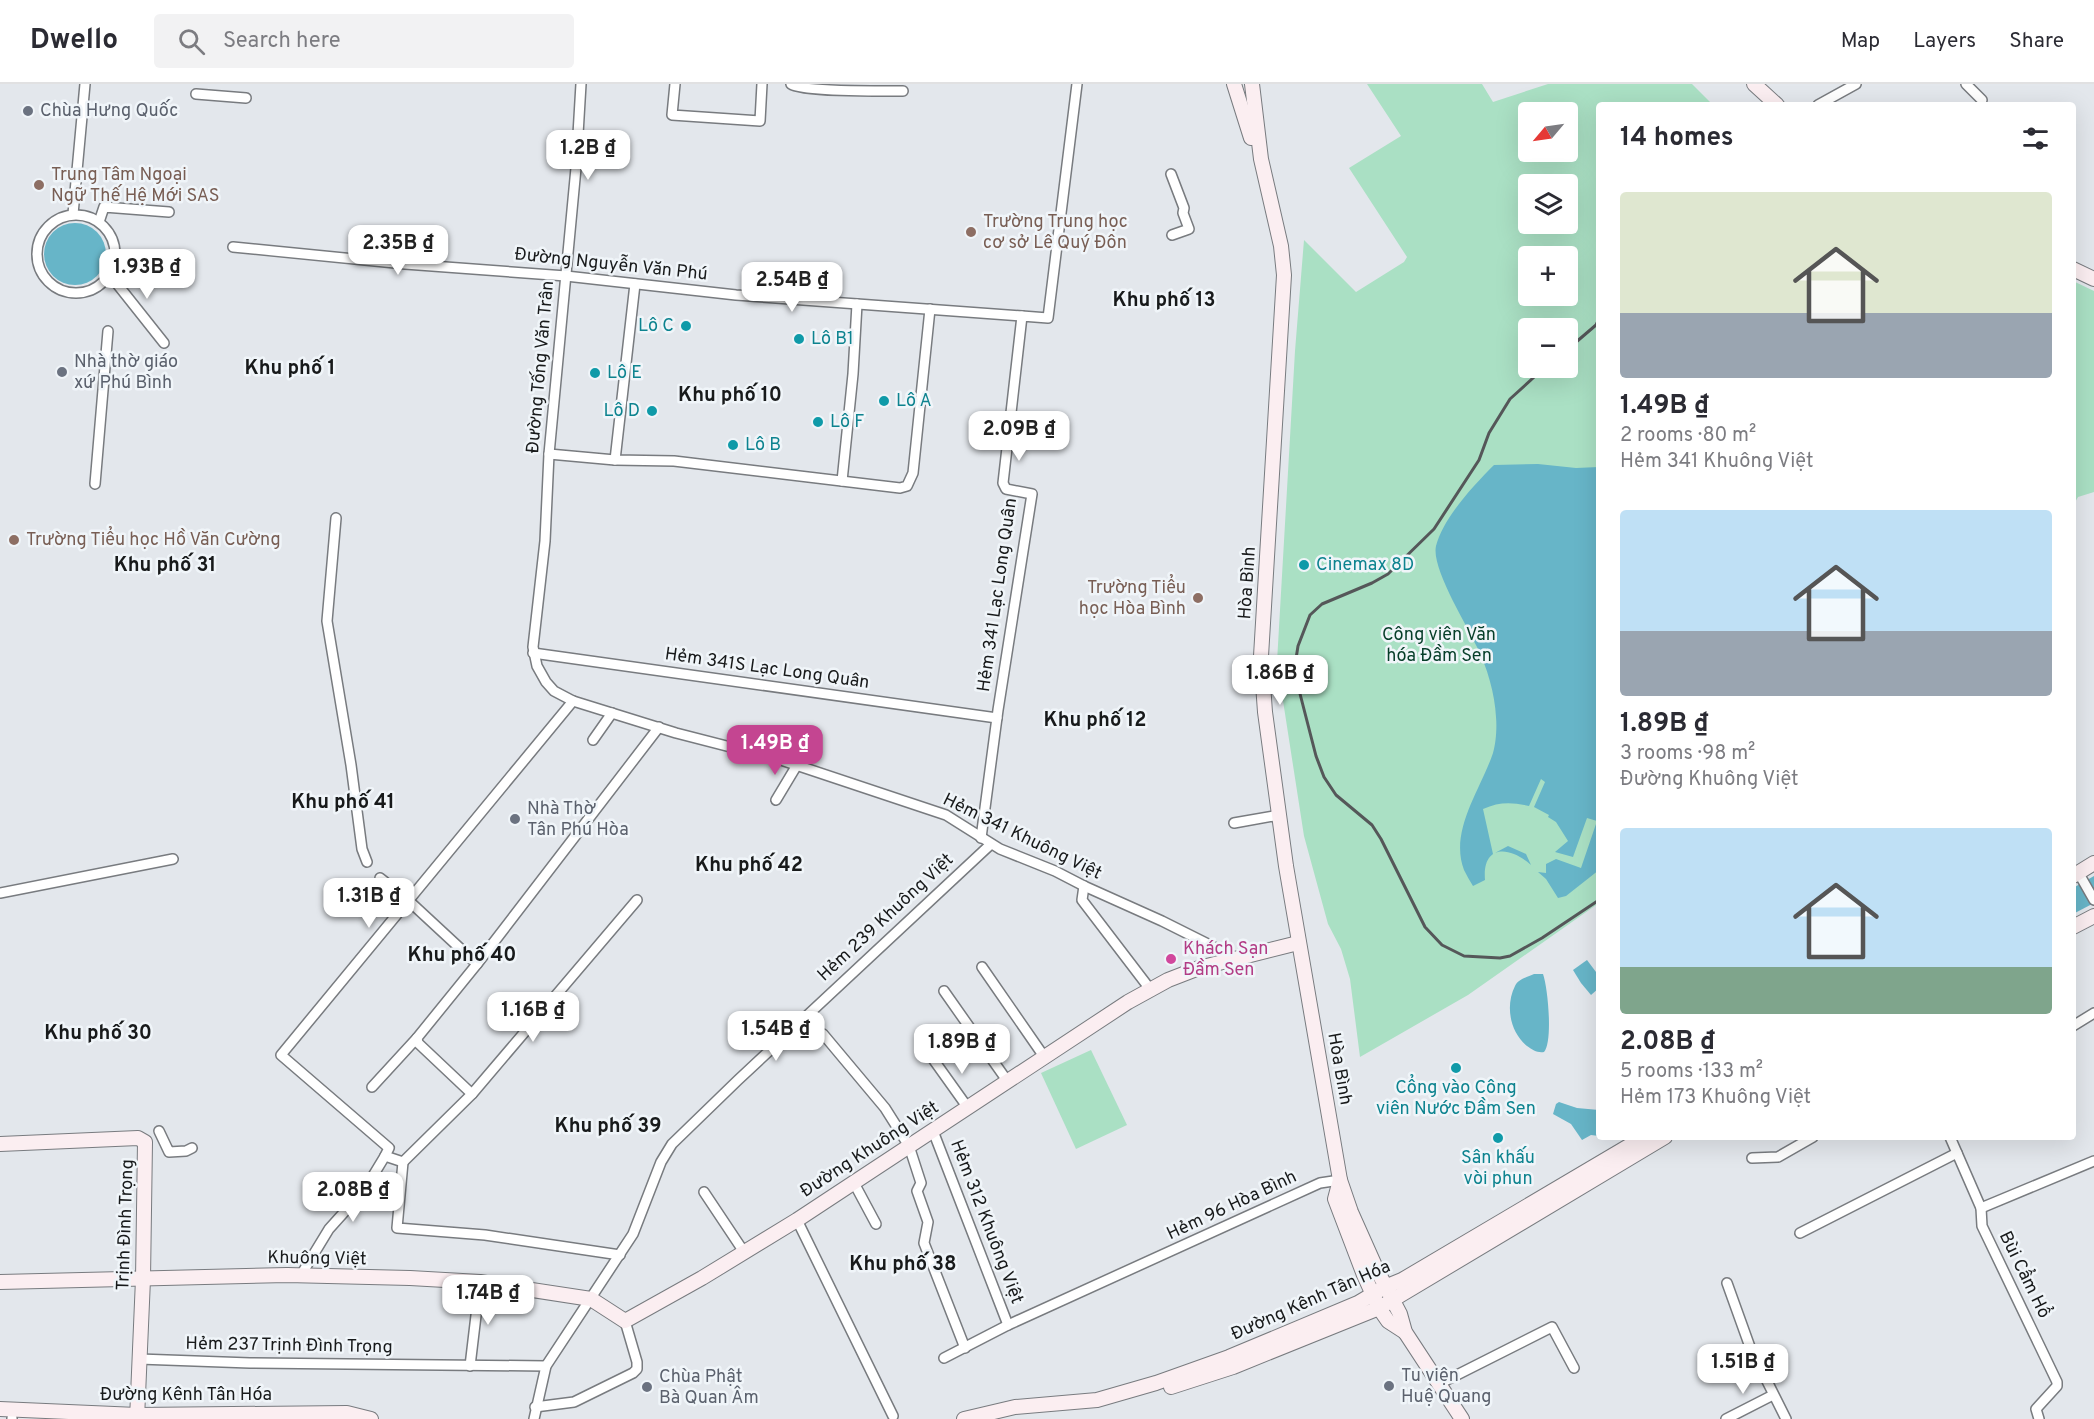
<!DOCTYPE html>
<meta charset="utf-8">
<style>
:root{--surface:#fff;--page:#f2f2f3;--text:#2b2b33;--muted:#7c7c81;--line:#e1e1e2;--accent:#c44591}
body{margin:0;font-family:Overpass,sans-serif;background:var(--page);color:var(--text);height:100vh;display:flex;flex-direction:column;font-size:22px;white-space:nowrap}
*{box-sizing:border-box;margin:0}
p{font-size:20px;color:var(--muted)}
.icon{flex:none;width:33px;height:33px;fill:none;stroke:currentColor;stroke-width:2;stroke-linecap:round;stroke-linejoin:round}
.map{position:relative;flex:1;overflow:hidden}
.sheet{position:absolute;left:1596px;top:18px;width:480px;height:1038px;display:flex;flex-direction:column;background:var(--surface);border-radius:6px;box-shadow:0 6px 24px #0002}
.sheet>*{flex:none}
.needle{width:39px;rotate:241deg}
.buttons{position:absolute;left:1518px;top:18px;display:grid;gap:12px}
.buttons a{display:grid;place-items:center;width:60px;height:60px;border-radius:6px;background:var(--surface);box-shadow:0 6px 24px #0002;font-size:30px}
.price{position:absolute;translate:-50% -51px;padding:0 14px;border-radius:12px;background:#fff;color:#222;font-size:20px;line-height:39px;filter:drop-shadow(0 2px 3px #0008)}
.price::after{content:'';position:absolute;left:50%;top:36px;width:18px;height:14px;margin-left:-9px;background:inherit;clip-path:polygon(0 0,100% 0,50% 100%)}
.price.active{background:var(--accent);color:#fff}
ul{padding:0;list-style:none}
li{display:grid;align-content:center;gap:12px;height:318px;padding:0 24px}
li span{display:grid;place-items:center;height:186px;border-radius:6px;color:#555}
li>.icon{margin-inline-start:auto}
span .icon{width:108px;height:108px;fill:#fffc;stroke-width:1}
li b{font-size:26px}
h2{display:flex;justify-content:space-between;align-items:center;height:72px;padding:0 24px;font-size:26px}
header{display:flex;align-items:center;gap:36px;box-sizing:border-box;height:84px;padding:0 30px;background:var(--surface);border-bottom:2px solid var(--line)}
header strong{font-size:28px}
nav{display:flex;gap:33px;margin-inline-start:auto;font-size:21px}
.search{width:420px;height:54px;background:var(--page);display:flex;align-items:center;gap:15px;box-sizing:border-box;padding:0 21px;border-radius:6px;color:var(--muted);font-size:22px}
.map>svg:first-child{display:block}
.green{fill:#aae0c4;fill-rule:evenodd}
.water{fill:#67b5c8}
.lines{fill:none;stroke-linecap:round;stroke-linejoin:round}
.street-casing{stroke:#787b7f;stroke-width:12}
.secondary-casing{stroke:#787b7f;stroke-width:16}
.street{stroke:#fff;stroke-width:9}
.secondary{stroke:#fbeef1;stroke-width:14}
.rail{stroke:#555759;stroke-width:3}
.worship-dot{fill:#6b7280;stroke:#f0f5f9;stroke-width:2}
.education-dot{fill:#8d6e63;stroke:#f0f5f9;stroke-width:2}
.culture-dot{fill:#0f9aa8;stroke:#f0f5f9;stroke-width:2}
.hotel-dot{fill:#d1479c;stroke:#f0f5f9;stroke-width:2}
.labels{text-anchor:middle;dominant-baseline:central;stroke-width:5;stroke-linejoin:round;paint-order:stroke}
.worship-label{font-size:18px;fill:#5b616d;stroke:#f0f5f9;text-anchor:start}
.education-label{font-size:18px;fill:#785e54;stroke:#f0f5f9;text-anchor:start}
.street-label{font-size:18px;fill:#181a1b;stroke:#f0f5f9}
.culture-label{font-size:18px;fill:#0d838f;stroke:#f0f5f9;text-anchor:start}
.park-label{font-size:18px;fill:#063e29;stroke:#f0f5f9}
.hotel-label{font-size:18px;fill:#b23c85;stroke:#f0f5f9;text-anchor:start}
.neighbourhood-label{font-size:20px;font-weight:bold;fill:#181a1b;stroke:#f0f5f9}
</style>
<header>
<strong>Dwello</strong>
<div class="search"><svg class="icon" aria-label="search" viewBox="0 0 24 24"><circle cx="10" cy="10" r="6"/><path d="M15 15l6 6"/></svg>Search here</div>
<nav><a>Map</a><a>Layers</a><a>Share</a></nav>
</header>
<div class="map">
<svg width="2094" height="1335" viewBox="0 0 2094 1335">
<rect width="100%" height="100%" fill="#e3e7ec"/>
<g class="green">
<path d="M1367,0H1482L1493,18L1548,0H1692L1713,21H1599V819L1468,911L1360,973L1350,895L1341,865L1328,840L1304,752L1277,578L1295,267L1304,156L1356,208L1404,178L1407,173L1349,84L1401,52ZM1528,28H1568V68H1528ZM1528,100H1568V140H1528ZM1528,172H1568V212H1528ZM1528,244H1568V284H1528Z"/>
<path d="M2073,197L2094,207V408L2078,413L2073,422Z"/>
<path d="M1091,966L1127,1041L1076,1065L1041,989Z"/>
</g>
<g class="water">
<circle cx="75" cy="170" r="31"/>
<path d="M1538,380L1576,384L1599,383V786L1566,812L1558,814L1546,795L1538,788L1546,789V780L1556,775L1581,784L1597,737L1587,734L1573,773L1555,768L1568,757L1556,738L1548,733L1549,731L1534,723L1545,698L1541,695L1529,722C1511,718 1499,718 1483,725L1493,770L1508,762L1526,770L1531,781C1510,762 1482,760 1485,796L1473,802C1470,797 1467,792 1464,786C1449,747 1481,705 1493,669C1496,659 1497,644 1496,633C1495,610 1487,583 1477,563C1467,541 1431,484 1436,462C1443,434 1474,401 1494,381Z"/>
<path d="M2094,792V819L2073,830V804Z"/>
<path d="M1587,876L1599,892V904L1591,911L1581,899L1573,886Z"/>
<path d="M1534,890H1543C1548,904 1553,958 1544,968C1537,969 1533,966 1527,962C1510,948 1505,922 1515,902C1518,895 1528,893 1534,890Z"/>
<path d="M1559,1018L1577,1024L1599,1026V1052L1591,1051L1582,1056L1571,1040L1553,1030L1556,1020Z"/>
</g>
<g class="lines">
<g class="street-casing">
<g id="street">
<path d="M581,0L576,84L549,370L545,457L533,563L537,582L546,598L554,607L573,617L676,649L781,676L946,731L1000,765L1055,787L1084,802L1162,837L1236,874"/>
<path d="M675,0L672,31L760,37L762,0"/>
<path d="M791,0C801,8 885,7 903,7"/>
<path d="M1966,0L1982,16"/>
<path d="M196,10L246,14"/>
<path d="M1818,21L1856,0"/>
<path d="M1171,90L1184,124L1183,129L1189,145L1172,151"/>
<path d="M73,130L85,0"/>
<circle cx="76" cy="170" r="39"/>
<path d="M99,138L104,123L169,128"/>
<path d="M233,163L405,180L566,192L736,211L1022,232"/>
<path d="M110,191L164,259"/>
<path d="M549,370L615,376L674,377L900,404L907,402L913,389L930,225"/>
<path d="M615,376L635,200"/>
<path d="M842,397L853,290L857,220"/>
<path d="M95,400L108,247"/>
<path d="M336,434L327,537L351,681L362,765L367,778"/>
<path d="M533,569L997,634"/>
<path d="M593,656L612,629"/>
<path d="M776,716L797,681"/>
<path d="M1234,739L1279,731"/>
<path d="M981,754L998,626L1032,410L1006,405L1003,399L1022,232L1048,234L1077,0"/>
<path d="M2078,788L2094,816"/>
<path d="M380,794L409,817L477,880"/>
<path d="M1084,802L1082,816L1150,905"/>
<path d="M0,809L173,775"/>
<path d="M982,883L1045,974"/>
<path d="M944,907L1008,998"/>
<path d="M2073,942L2094,929"/>
<path d="M823,950L885,1024L909,1062L921,1099L917,1107L928,1138L924,1159L965,1264"/>
<path d="M933,975L968,1024"/>
<path d="M372,1003L417,954"/>
<path d="M472,1010L418,959L417,954L477,880L659,643"/>
<path d="M159,1047L169,1068L186,1067L192,1064"/>
<path d="M933,1047L1008,1241"/>
<path d="M1950,1053L1981,1124L1982,1142L2057,1298V1302L2036,1325L2039,1335"/>
<path d="M385,1072L389,1064L281,971L573,617"/>
<path d="M1752,1074L1778,1073L1813,1053"/>
<path d="M403,1078L472,1010L637,816"/>
<path d="M403,1078L397,1144L485,1151L620,1171"/>
<path d="M854,1099L876,1140"/>
<path d="M704,1108L744,1168"/>
<path d="M1981,1124L2094,1077"/>
<path d="M797,1136L893,1332"/>
<path d="M1800,1149L1957,1069"/>
<path d="M301,1191L329,1145L365,1105L385,1072L403,1078"/>
<path d="M1727,1199L1750,1263L1786,1335"/>
<path d="M944,1274L1008,1241L1320,1099L1340,1096"/>
<path d="M139,1275L250,1279L546,1282"/>
<path d="M470,1282L480,1198"/>
<path d="M1439,1300L1552,1243L1574,1284"/>
<path d="M535,1323L574,1318L633,1289L637,1285V1278L625,1237"/>
<path d="M12,1335V1334"/>
<path d="M534,1335L546,1282L633,1150L661,1078L672,1060L738,996L991,760"/>
<path d="M1726,1335L1773,1311"/>
</g>
</g>
<g class="secondary-casing">
<g id="secondary">
<path d="M1234,0L1251,54"/>
<path d="M1252,0L1261,75L1281,162L1284,191L1261,572L1265,628L1286,782L1340,1096L1351,1128L1376,1184L1400,1230L1405,1248L1462,1335"/>
<path d="M1754,0L1777,21"/>
<path d="M2073,185L2094,195"/>
<path d="M2073,792L2094,779"/>
<path d="M2073,843L2094,832"/>
<path d="M0,1060L138,1054L145,1058L143,1195L137,1335"/>
<path d="M1340,1096L1335,1115L1364,1191L1379,1224L1388,1237L1405,1248"/>
<path d="M0,1198L287,1191L410,1194L480,1198L591,1215L625,1237L702,1194L797,1136L1128,918L1168,896L1199,884L1298,859"/>
<path d="M1171,1303L1233,1283L1379,1224L1665,1053"/>
<path d="M0,1325L137,1331L347,1329L371,1335"/>
<path d="M964,1335L1015,1323L1097,1316L1156,1299L1229,1273L1358,1219L1385,1203L1402,1196L1644,1053"/>
</g>
</g>
<use href="#street" class="street"/>
<use href="#secondary" class="secondary"/>
<g class="rail">
<path d="M1568,265L1596,241L1599,235"/>
<path d="M1544,284L1510,315L1489,349L1479,376L1434,445L1388,490L1372,499L1322,520L1310,531L1298,562L1295,581L1298,602L1316,672L1324,693L1336,711L1372,741L1381,755L1425,843L1442,861L1464,872L1500,874L1510,872L1542,854L1599,816"/>
</g>
</g>
<g class="worship-dot">
<circle cx="28" cy="27" r="6"/>
<circle cx="62" cy="288" r="6"/>
<circle cx="515" cy="735" r="6"/>
<circle cx="1389" cy="1302" r="6"/>
<circle cx="647" cy="1303" r="6"/>
</g>
<g class="education-dot">
<circle cx="39" cy="101" r="6"/>
<circle cx="971" cy="148" r="6"/>
<circle cx="14" cy="456" r="6"/>
<circle cx="1198" cy="514" r="6"/>
</g>
<g class="culture-dot">
<circle cx="686" cy="242" r="6"/>
<circle cx="799" cy="255" r="6"/>
<circle cx="595" cy="289" r="6"/>
<circle cx="884" cy="317" r="6"/>
<circle cx="652" cy="327" r="6"/>
<circle cx="818" cy="338" r="6"/>
<circle cx="733" cy="361" r="6"/>
<circle cx="1304" cy="481" r="6"/>
<circle cx="1456" cy="984" r="6"/>
<circle cx="1498" cy="1054" r="6"/>
</g>
<circle class="hotel-dot" cx="1171" cy="875" r="6"/>
<g class="labels">
<g class="worship-label">
<text x="40" y="27">Chùa Hưng Quốc</text>
<text x="74" y="278">Nhà thờ giáo<tspan x="74" dy="21">xứ Phú Bình</tspan></text>
<text x="527" y="725">Nhà Thờ<tspan x="527" dy="21">Tân Phú Hòa</tspan></text>
<text x="1401" y="1292">Tu viện<tspan x="1401" dy="21">Huệ Quang</tspan></text>
<text x="659" y="1293">Chùa Phật<tspan x="659" dy="21">Bà Quan Âm</tspan></text>
</g>
<g class="education-label">
<text x="51" y="91">Trung Tâm Ngoại<tspan x="51" dy="21">Ngữ Thế Hệ Mới SAS</tspan></text>
<text x="983" y="138">Trường Trung học<tspan x="983" dy="21">cơ sở Lê Quý Đôn</tspan></text>
<text x="26" y="456">Trường Tiểu học Hồ Văn Cường</text>
<text x="1186" y="504" text-anchor="end">Trường Tiểu<tspan x="1186" dy="21">học Hòa Bình</tspan></text>
</g>
<g class="street-label">
<text transform="translate(611 181) rotate(6)">Đường Nguyễn Văn Phú</text>
<text transform="translate(541 283) rotate(-85)">Đường Tống Văn Trân</text>
<text transform="translate(1248 499) rotate(-86)">Hòa Bình</text>
<text transform="translate(998 511) rotate(-82)">Hẻm 341 Lạc Long Quân</text>
<text transform="translate(767 585) rotate(8)">Hẻm 341S Lạc Long Quân</text>
<text transform="translate(1022 753) rotate(26)">Hẻm 341 Khuông Việt</text>
<text transform="translate(886 834) rotate(-43)">Hẻm 239 Khuông Việt</text>
<text transform="translate(1339 985) rotate(80)">Hòa Bình</text>
<text transform="translate(870 1066) rotate(-33)">Đường Khuông Việt</text>
<text transform="translate(1232 1122) rotate(-25)">Hẻm 96 Hòa Bình</text>
<text transform="translate(986 1138) rotate(69)">Hẻm 312 Khuông Việt</text>
<text transform="translate(126 1141) rotate(-88)">Trịnh Đình Trọng</text>
<text transform="translate(317 1175) rotate(1)">Khuông Việt</text>
<text transform="translate(2024 1191) rotate(64)">Bùi Cẩm Hổ</text>
<text transform="translate(1311 1217) rotate(-24)">Đường Kênh Tân Hóa</text>
<text transform="translate(289 1262) rotate(1)">Hẻm 237 Trịnh Đình Trọng</text>
<text x="186" y="1311">Đường Kênh Tân Hóa</text>
</g>
<g class="culture-label">
<text x="674" y="242" text-anchor="end">Lô C</text>
<text x="811" y="255">Lô B1</text>
<text x="607" y="289">Lô E</text>
<text x="896" y="317">Lô A</text>
<text x="640" y="327" text-anchor="end">Lô D</text>
<text x="830" y="338">Lô F</text>
<text x="745" y="361">Lô B</text>
<text x="1316" y="481">Cinemax 8D</text>
<text x="1456" y="1004" text-anchor="middle">Cổng vào Công<tspan x="1456" dy="21">viên Nước Đầm Sen</tspan></text>
<text x="1498" y="1074" text-anchor="middle">Sân khấu<tspan x="1498" dy="21">vòi phun</tspan></text>
</g>
<g class="park-label">
<text x="1439" y="551">Công viên Văn<tspan x="1439" dy="21">hóa Đầm Sen</tspan></text>
</g>
<g class="hotel-label">
<text x="1183" y="865">Khách Sạn<tspan x="1183" dy="21">Đầm Sen</tspan></text>
</g>
<g class="neighbourhood-label">
<text x="1164" y="217">Khu phố 13</text>
<text x="290" y="285">Khu phố 1</text>
<text x="730" y="312">Khu phố 10</text>
<text x="165" y="482">Khu phố 31</text>
<text x="1095" y="637">Khu phố 12</text>
<text x="343" y="719">Khu phố 41</text>
<text x="749" y="782">Khu phố 42</text>
<text x="462" y="872">Khu phố 40</text>
<text x="98" y="950">Khu phố 30</text>
<text x="608" y="1043">Khu phố 39</text>
<text x="903" y="1181">Khu phố 38</text>
</g>
</g>
</svg>
<div class="buttons">
<a><svg class="needle" viewBox="-14 -14 28 28"><path d="M0-13l5 13h-10z" fill="#e53935"/><path d="M0 13l5-13h-10z" fill="#7c7c81"/></svg></a>
<a><svg class="icon" aria-label="layers" viewBox="0 0 24 24"><path d="M12 4l9 5-9 5-9-5zM3 14l9 5 9-5"/></svg></a>
<a>+</a>
<a>−</a>
</div>
<b class="price" style="left:588px;top:97px">1.2B ₫</b>
<b class="price" style="left:398px;top:192px">2.35B ₫</b>
<b class="price" style="left:147px;top:216px">1.93B ₫</b>
<b class="price" style="left:792px;top:229px">2.54B ₫</b>
<b class="price" style="left:1019px;top:378px">2.09B ₫</b>
<b class="price" style="left:1280px;top:622px">1.86B ₫</b>
<b class="price active" style="left:775px;top:692px">1.49B ₫</b>
<b class="price" style="left:369px;top:845px">1.31B ₫</b>
<b class="price" style="left:533px;top:959px">1.16B ₫</b>
<b class="price" style="left:776px;top:978px">1.54B ₫</b>
<b class="price" style="left:962px;top:991px">1.89B ₫</b>
<b class="price" style="left:353px;top:1139px">2.08B ₫</b>
<b class="price" style="left:488px;top:1242px">1.74B ₫</b>
<b class="price" style="left:1743px;top:1311px">1.51B ₫</b>
<section class="sheet">
<h2>14 homes<svg class="icon" aria-label="filters" viewBox="0 0 24 24"><path d="M4 7h16M4 17h16"/><circle cx="9" cy="7" r="2"/><circle cx="15" cy="17" r="2"/></svg></h2>
<ul>
<li><span style="background:linear-gradient(#dfe7d0 65%,#9aa5b1 0)"><svg class="icon" aria-label="home" viewBox="0 0 24 24"><path d="M3 11l9-7 9 7M6 9v11h12V9"/></svg></span><div><b>1.49B ₫</b><p>2 rooms · 80 m²</p><p>Hẻm 341 Khuông Việt</p></div></li>
<li><span style="background:linear-gradient(#bfe0f5 65%,#9aa5b1 0)"><svg class="icon" aria-label="home" viewBox="0 0 24 24"><path d="M3 11l9-7 9 7M6 9v11h12V9"/></svg></span><div><b>1.89B ₫</b><p>3 rooms · 98 m²</p><p>Đường Khuông Việt</p></div></li>
<li><span style="background:linear-gradient(#bfe0f5 75%,#7fa58c 0)"><svg class="icon" aria-label="home" viewBox="0 0 24 24"><path d="M3 11l9-7 9 7M6 9v11h12V9"/></svg></span><div><b>2.08B ₫</b><p>5 rooms · 133 m²</p><p>Hẻm 173 Khuông Việt</p></div></li>
</ul>
</section>
</div>
